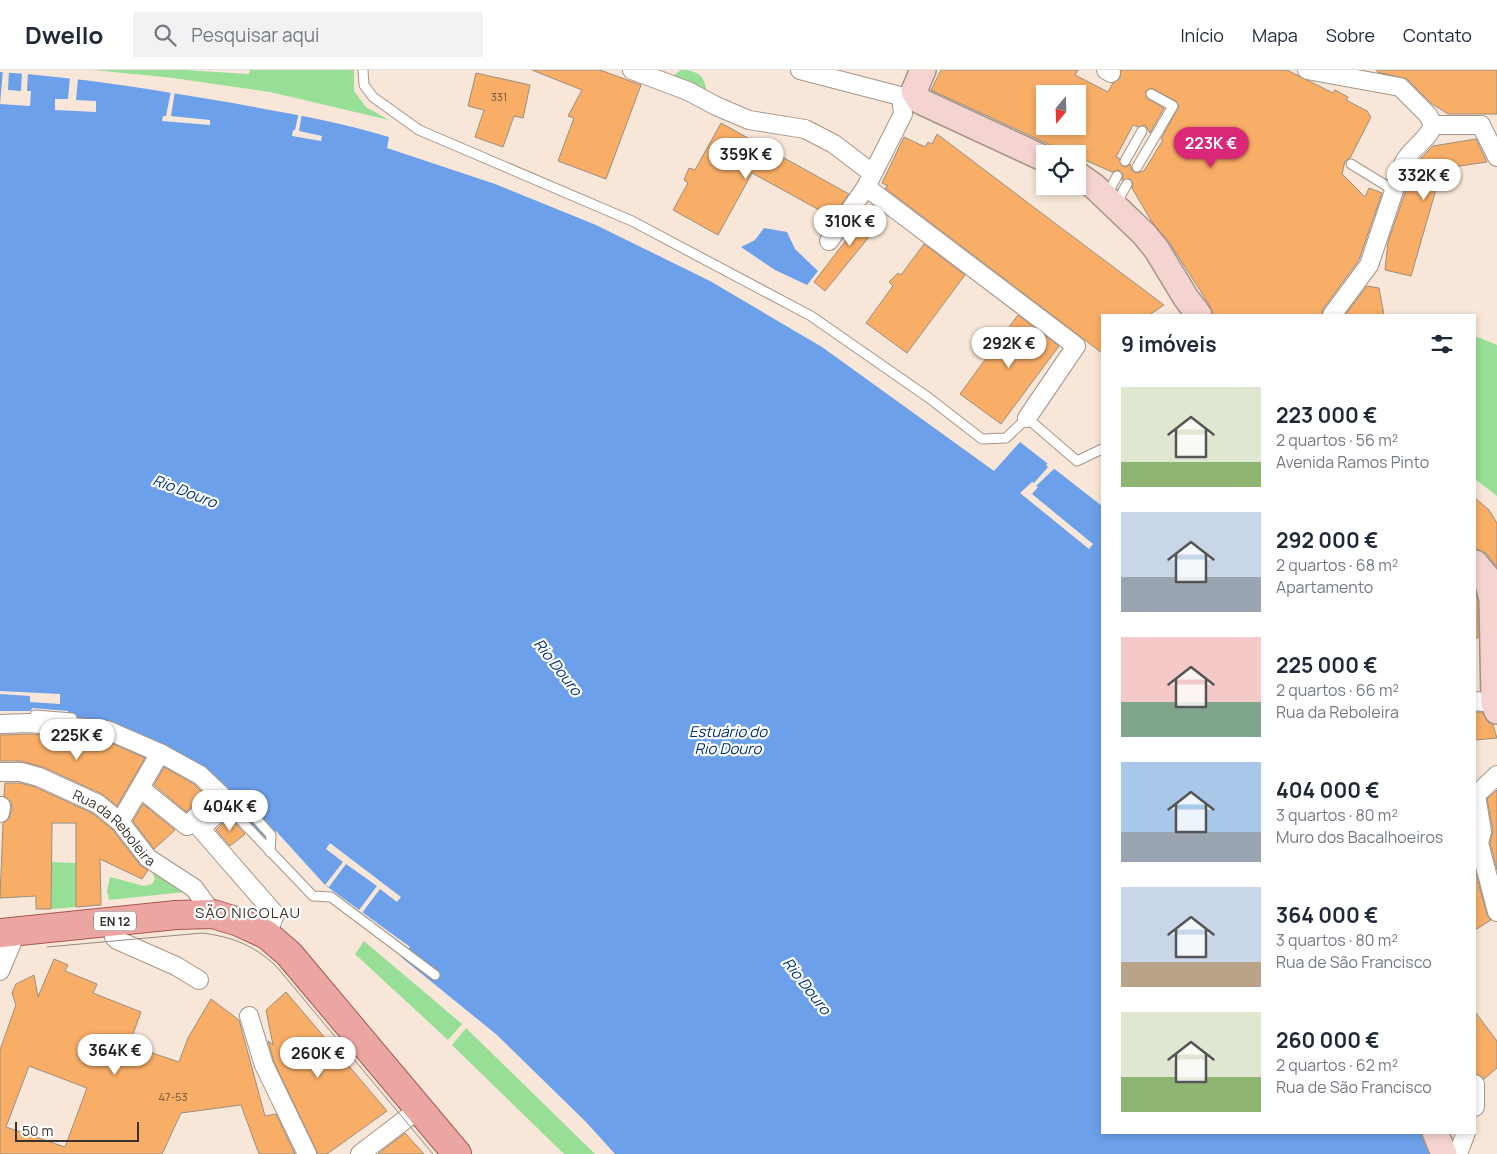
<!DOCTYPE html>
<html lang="pt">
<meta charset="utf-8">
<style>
:root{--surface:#fff;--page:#f2f2f3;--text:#1f2937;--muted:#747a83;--line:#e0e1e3;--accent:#db2777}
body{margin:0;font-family:Manrope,sans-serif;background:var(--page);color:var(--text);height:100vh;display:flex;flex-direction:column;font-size:19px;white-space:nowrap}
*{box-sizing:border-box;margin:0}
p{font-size:16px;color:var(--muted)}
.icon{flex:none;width:28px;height:28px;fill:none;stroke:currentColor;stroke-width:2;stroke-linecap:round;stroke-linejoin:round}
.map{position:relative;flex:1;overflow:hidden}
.drawer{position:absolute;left:1101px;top:244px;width:375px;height:820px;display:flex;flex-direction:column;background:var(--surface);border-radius:0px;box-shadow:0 2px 8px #0003}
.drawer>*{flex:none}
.needle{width:32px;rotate:199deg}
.fabs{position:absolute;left:1036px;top:15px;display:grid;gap:10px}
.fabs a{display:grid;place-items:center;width:50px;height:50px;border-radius:0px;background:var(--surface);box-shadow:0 2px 8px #0003;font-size:25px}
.scale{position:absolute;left:15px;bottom:12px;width:124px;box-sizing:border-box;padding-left:5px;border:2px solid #39322d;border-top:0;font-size:14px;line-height:18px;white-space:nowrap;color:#39322d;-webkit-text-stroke:4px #fff;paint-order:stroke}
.price{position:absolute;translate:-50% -42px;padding:0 11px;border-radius:18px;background:#fff;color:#222;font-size:16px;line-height:32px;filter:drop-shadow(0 1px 2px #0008)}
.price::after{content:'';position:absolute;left:50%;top:30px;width:15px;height:11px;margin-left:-8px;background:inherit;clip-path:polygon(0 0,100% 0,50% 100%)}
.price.active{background:var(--accent);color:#fff}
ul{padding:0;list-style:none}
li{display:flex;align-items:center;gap:15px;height:125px;padding:0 20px}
li span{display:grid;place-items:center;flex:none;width:140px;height:100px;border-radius:0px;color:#555}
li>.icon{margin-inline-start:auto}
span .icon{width:60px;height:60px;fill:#fffc;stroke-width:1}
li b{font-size:21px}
h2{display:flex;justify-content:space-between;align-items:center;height:60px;padding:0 20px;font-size:21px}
header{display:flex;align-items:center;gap:30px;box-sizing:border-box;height:70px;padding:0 25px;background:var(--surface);border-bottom:1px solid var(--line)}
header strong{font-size:24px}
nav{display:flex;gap:28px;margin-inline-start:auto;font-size:18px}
.search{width:350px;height:45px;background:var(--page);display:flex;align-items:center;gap:12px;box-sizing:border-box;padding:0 18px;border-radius:0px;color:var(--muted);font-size:19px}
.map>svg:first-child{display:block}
.green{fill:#97df96}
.water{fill:#6ca0eb}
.pier{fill:#f8e7d8}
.building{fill:#f8ae67;stroke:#9c8d7f;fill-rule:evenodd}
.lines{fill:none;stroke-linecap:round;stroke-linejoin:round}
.lane-casing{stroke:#a59588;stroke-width:11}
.street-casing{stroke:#a59588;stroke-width:20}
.secondary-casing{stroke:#a59588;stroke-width:28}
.primary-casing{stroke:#a45751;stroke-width:30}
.lane{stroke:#fff;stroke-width:9}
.street{stroke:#fff;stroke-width:18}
.secondary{stroke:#f5d3d0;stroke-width:25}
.primary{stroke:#eba6a2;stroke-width:28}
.tram{stroke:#968a80;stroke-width:1}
.labels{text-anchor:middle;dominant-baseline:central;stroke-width:4.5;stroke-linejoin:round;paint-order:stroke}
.number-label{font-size:11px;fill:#69513c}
.shield{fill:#fff;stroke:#74706c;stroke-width:1}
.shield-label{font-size:12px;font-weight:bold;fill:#39322d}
.street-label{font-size:14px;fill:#39322d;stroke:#fff}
.water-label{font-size:15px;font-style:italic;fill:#003072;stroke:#fff}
.neighbourhood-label{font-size:15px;letter-spacing:1px;fill:#39322d;stroke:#fff}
</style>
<header>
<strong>Dwello</strong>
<div class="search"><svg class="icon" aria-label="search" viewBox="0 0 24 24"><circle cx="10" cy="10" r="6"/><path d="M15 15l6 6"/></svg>Pesquisar aqui</div>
<nav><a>Início</a><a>Mapa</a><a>Sobre</a><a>Contato</a></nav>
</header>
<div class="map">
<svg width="1497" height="1084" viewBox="0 0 1497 1084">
<rect width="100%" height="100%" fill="#f8e7d8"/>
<g class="green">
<path d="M94,0H184L249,4L250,0H354V21L366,37L389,50L270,22L173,8Z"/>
<path d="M681,0C698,0 707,7 706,25L670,8Z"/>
<path d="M1475,266L1497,275V426L1475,409Z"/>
<path d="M52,792L76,793V837L51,839Z"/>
<path d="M150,797L185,822L109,830L107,821L110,807L144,816L152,814L155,809Z"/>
<path d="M364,871L462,954L448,970L355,884Z"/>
<path d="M466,958L595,1084H564L452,975Z"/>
</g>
<g class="water">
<path d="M0,2C78,7 156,20 233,33C286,43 338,51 389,67L387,78L495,114L596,155L710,211L822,277L994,401L1020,372L1102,436V1062L1426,1063L1435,1084H615L586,1052L497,965L401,887L410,877L325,815L276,761L266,769L202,702L72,650L68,641L32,638L31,641H0Z"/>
<path d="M764,158L787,162L795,179L818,201L807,215L775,200L741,177L755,170Z"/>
</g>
<g class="pier">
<path d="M3,0H9L8,20L21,21L22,1L28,2L27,21H31L30,36L0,34Z"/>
<path d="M70,7L78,8L76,30L96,31V42L55,40V29H68Z"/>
<path d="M171,21H175L171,46L210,50V55L162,51L163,46H166Z"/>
<path d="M299,42L302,43L299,61L322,66L321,71L292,66L293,60H295Z"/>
<path d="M1049,392L1056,397L1036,416L1038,417L1032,424L1093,474L1089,479L1020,423L1032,412L1034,413L1048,397L1046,395Z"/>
<path d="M0,621L60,624V634L30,632V626L0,624Z"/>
<path d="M330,773L401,827L397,832L380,819L362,843L359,840L377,816L346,794L329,817L325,815L343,792L326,779Z"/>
</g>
<g class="building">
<path d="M532,0H600L641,15L606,109L558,91L574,48L568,46L582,20Z"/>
<path d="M941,0H1078L1075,5L1108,22L1113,13L1120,8L1121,0H1287L1333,23L1335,20L1348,27L1346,30L1367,41L1371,47L1350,88L1345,91L1342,104L1365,127L1369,118L1382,123L1359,190L1323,239L1322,245H1213L1210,236L1169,172L1152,152L1132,118L1133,113L1130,109L1122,110L1123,105L1119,100L1112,102L1078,87V84H1070L931,20ZM1151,18L1176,31L1179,36L1161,69L1163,70L1144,101L1136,103L1132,100L1130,94L1126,97L1122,96L1119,88L1116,87L1133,55L1138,57L1145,55L1150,63L1164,38L1146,28V21ZM1045,24H1078V56H1039L1045,46Z"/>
<path d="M1377,0H1497V44H1448L1431,33L1407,9L1377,2Z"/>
<path d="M476,3L530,15L523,48L514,46L503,77L475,67L484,40L468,36Z"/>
<path d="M721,53L849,124L832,147L752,103L718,165L673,140L688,113L684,110L689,98L695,100Z"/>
<path d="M937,64L1044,145L1164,235L1149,245H1102V283L885,118L888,116L882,113L904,67L925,77L928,72L932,74Z"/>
<path d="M1476,69L1487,92L1439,99L1441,102L1411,206L1385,200L1388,172L1415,94L1433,76Z"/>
<path d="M873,135L886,146L825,221L814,212Z"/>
<path d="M924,174L965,205L907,283L866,253L893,216L889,212L898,203L901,205Z"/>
<path d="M1367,216L1379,218L1384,245H1345Z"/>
<path d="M1018,245L1059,276L1001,354L960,324L987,287L983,283L992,274L995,276Z"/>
<path d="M1475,428L1489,440L1497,453V497L1486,483L1475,479Z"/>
<path d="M1475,521L1478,531V568H1475Z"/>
<path d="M1475,642H1482L1488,652L1493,655L1497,668L1475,670Z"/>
<path d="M30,664L104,670L145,688L117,736L102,724L43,697L21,691H0V665Z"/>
<path d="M164,697L194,714L205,725L186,742L154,715Z"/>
<path d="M5,713H20L35,717L92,743L112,759L140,795L148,800L142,809L100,789L101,835L76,837V753H52L51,839H36V826L0,828L3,753L9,749L12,738L11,732L4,726Z"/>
<path d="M1497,720V800L1490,773L1493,761L1487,729Z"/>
<path d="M143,734L175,760L154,779L133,751Z"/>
<path d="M229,747L245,764L230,776L216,760Z"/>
<path d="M1475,800L1487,845L1491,850L1475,860Z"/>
<path d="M54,889L68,895L65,901L97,914L93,923L141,942L129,975L179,992L188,968L211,929L239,950L265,1046L276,1044L295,1084H259L241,1035L181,1043L162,1084H0V980L16,935L12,923L16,914L34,905L38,927ZM29,996L87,1018L65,1077L6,1057Z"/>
<path d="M286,922L387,1041L327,1084H318L274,992L268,971L273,975L266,940Z"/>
<path d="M1475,942L1497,971V998L1484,1009L1475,1003Z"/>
<path d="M405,1063L424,1084H378Z"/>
</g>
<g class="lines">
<g class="lane-casing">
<g id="lane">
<path d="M363,0L364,15L373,27L419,60L632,151L811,246L929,328L982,369L1006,368L1027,348L1077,391L1102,379"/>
<path d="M1125,91L1142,61"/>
<path d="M1351,94L1395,121"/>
<path d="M1137,97L1173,36L1151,24"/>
<path d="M1107,125L1117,106"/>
<path d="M1116,134L1127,114"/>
<path d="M35,645L72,648"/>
<path d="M252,744L271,765L270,782"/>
<path d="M204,762L229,738L313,826L331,827L435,905"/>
</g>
</g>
<g class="street-casing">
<g id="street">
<path d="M632,0L688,21L716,36L749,50L805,59L834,74L872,103"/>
<path d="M800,0L904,27L912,26"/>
<path d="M1106,0L1111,3"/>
<path d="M1307,0L1400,17L1428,45L1433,55"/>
<path d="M901,26L903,44L866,117L1076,276L1027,348"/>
<path d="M1433,55H1481L1497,87"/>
<path d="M829,171L866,117"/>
<path d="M1332,245L1369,195L1403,94C1411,77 1428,71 1433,55"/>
<path d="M1475,631L1494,633"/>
<path d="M0,654L30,653L107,660L160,683L200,705L221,725"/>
<path id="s1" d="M0,702H21L39,707L98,734L120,752L148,788L194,818L213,844"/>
<path d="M1497,705L1476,725L1482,762L1479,773L1497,842"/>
<path d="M140,718L187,756"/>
<path d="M214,731L193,750L275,844L267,865"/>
<path d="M0,743L1,736"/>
<path d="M120,752L160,683"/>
<path d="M112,851L114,867L117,870L176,896L199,910"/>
<path d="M0,901L17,861"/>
<path d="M249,946L264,995L307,1084"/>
<path d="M1475,1014V1037"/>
<path d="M360,1084L419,1039"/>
<path d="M1458,1084L1466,1062"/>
</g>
</g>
<g class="secondary-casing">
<g id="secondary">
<path d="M923,0L914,21L920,31L1045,89"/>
<path d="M1078,105L1095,117L1144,164L1157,180L1186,228L1199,245"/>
<path d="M1475,493L1486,506L1492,529L1494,633L1497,641"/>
<path d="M1435,1062L1444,1084"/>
</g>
</g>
<g class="primary-casing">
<path id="primary" d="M0,863L176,845L213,844L239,852L267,865L289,884L457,1084"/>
</g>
<use href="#lane" class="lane"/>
<use href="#street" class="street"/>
<use href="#secondary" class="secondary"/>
<use href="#primary" class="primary"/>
<path class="tram" d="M47,877L202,863C233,867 253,875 276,896L433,1084"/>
</g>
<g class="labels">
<g class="number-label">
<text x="499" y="26">331</text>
<text x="173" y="1026">47-53</text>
</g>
<rect class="shield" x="94" y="841.5" width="42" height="19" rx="4"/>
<g class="shield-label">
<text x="115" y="851">EN 12</text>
</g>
<g class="street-label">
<text stroke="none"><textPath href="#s1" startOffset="132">Rua da Reboleira</textPath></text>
</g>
<g class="water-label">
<text transform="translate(185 421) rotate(21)">Rio Douro</text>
<text transform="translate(558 597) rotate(52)">Rio Douro</text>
<text x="728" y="661">Estuário do<tspan x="728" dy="17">Rio Douro</tspan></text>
<text transform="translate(807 916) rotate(52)">Rio Douro</text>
</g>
<g class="neighbourhood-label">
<text x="248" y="842">SÃO NICOLAU</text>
</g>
</g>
</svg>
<div class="fabs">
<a><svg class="needle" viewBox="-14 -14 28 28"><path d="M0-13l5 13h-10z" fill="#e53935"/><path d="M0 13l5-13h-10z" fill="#747a83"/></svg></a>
<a><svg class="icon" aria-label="locate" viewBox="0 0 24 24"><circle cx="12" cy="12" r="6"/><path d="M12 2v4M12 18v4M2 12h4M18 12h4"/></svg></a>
</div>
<div class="scale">50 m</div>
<b class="price active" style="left:1211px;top:99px">223K €</b>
<b class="price" style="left:746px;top:110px">359K €</b>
<b class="price" style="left:1424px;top:131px">332K €</b>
<b class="price" style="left:850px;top:177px">310K €</b>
<b class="price" style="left:1009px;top:299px">292K €</b>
<b class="price" style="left:77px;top:691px">225K €</b>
<b class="price" style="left:230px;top:762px">404K €</b>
<b class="price" style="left:115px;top:1006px">364K €</b>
<b class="price" style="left:318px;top:1009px">260K €</b>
<section class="drawer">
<h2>9 imóveis<svg class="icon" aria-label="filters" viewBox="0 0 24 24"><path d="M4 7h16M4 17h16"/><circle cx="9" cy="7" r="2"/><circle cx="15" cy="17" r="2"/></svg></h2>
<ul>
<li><span style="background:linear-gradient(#dfe7d0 75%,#8fb573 0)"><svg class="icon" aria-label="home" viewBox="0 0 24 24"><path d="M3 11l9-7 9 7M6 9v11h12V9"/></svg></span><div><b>223 000 €</b><p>2 quartos · 56 m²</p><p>Avenida Ramos Pinto</p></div></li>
<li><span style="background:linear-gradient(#c9d6e8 65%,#9aa5b1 0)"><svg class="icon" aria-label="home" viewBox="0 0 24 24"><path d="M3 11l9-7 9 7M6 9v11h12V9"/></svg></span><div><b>292 000 €</b><p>2 quartos · 68 m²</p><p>Apartamento</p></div></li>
<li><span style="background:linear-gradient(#f6c9c9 65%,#7fa58c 0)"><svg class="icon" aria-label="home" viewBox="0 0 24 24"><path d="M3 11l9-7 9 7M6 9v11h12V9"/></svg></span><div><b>225 000 €</b><p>2 quartos · 66 m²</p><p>Rua da Reboleira</p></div></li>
<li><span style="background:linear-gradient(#a9c7e8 70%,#9aa5b1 0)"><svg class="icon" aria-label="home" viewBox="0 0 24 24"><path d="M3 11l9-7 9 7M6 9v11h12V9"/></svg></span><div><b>404 000 €</b><p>3 quartos · 80 m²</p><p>Muro dos Bacalhoeiros</p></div></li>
<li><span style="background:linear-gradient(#c9d6e8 75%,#b9a48a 0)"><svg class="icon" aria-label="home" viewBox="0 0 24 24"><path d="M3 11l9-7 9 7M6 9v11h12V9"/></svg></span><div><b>364 000 €</b><p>3 quartos · 80 m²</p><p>Rua de São Francisco</p></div></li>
<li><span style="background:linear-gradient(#dfe7d0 65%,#8fb573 0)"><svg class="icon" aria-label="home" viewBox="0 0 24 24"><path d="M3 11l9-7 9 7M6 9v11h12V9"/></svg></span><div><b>260 000 €</b><p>2 quartos · 62 m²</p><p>Rua de São Francisco</p></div></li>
</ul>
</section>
</div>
